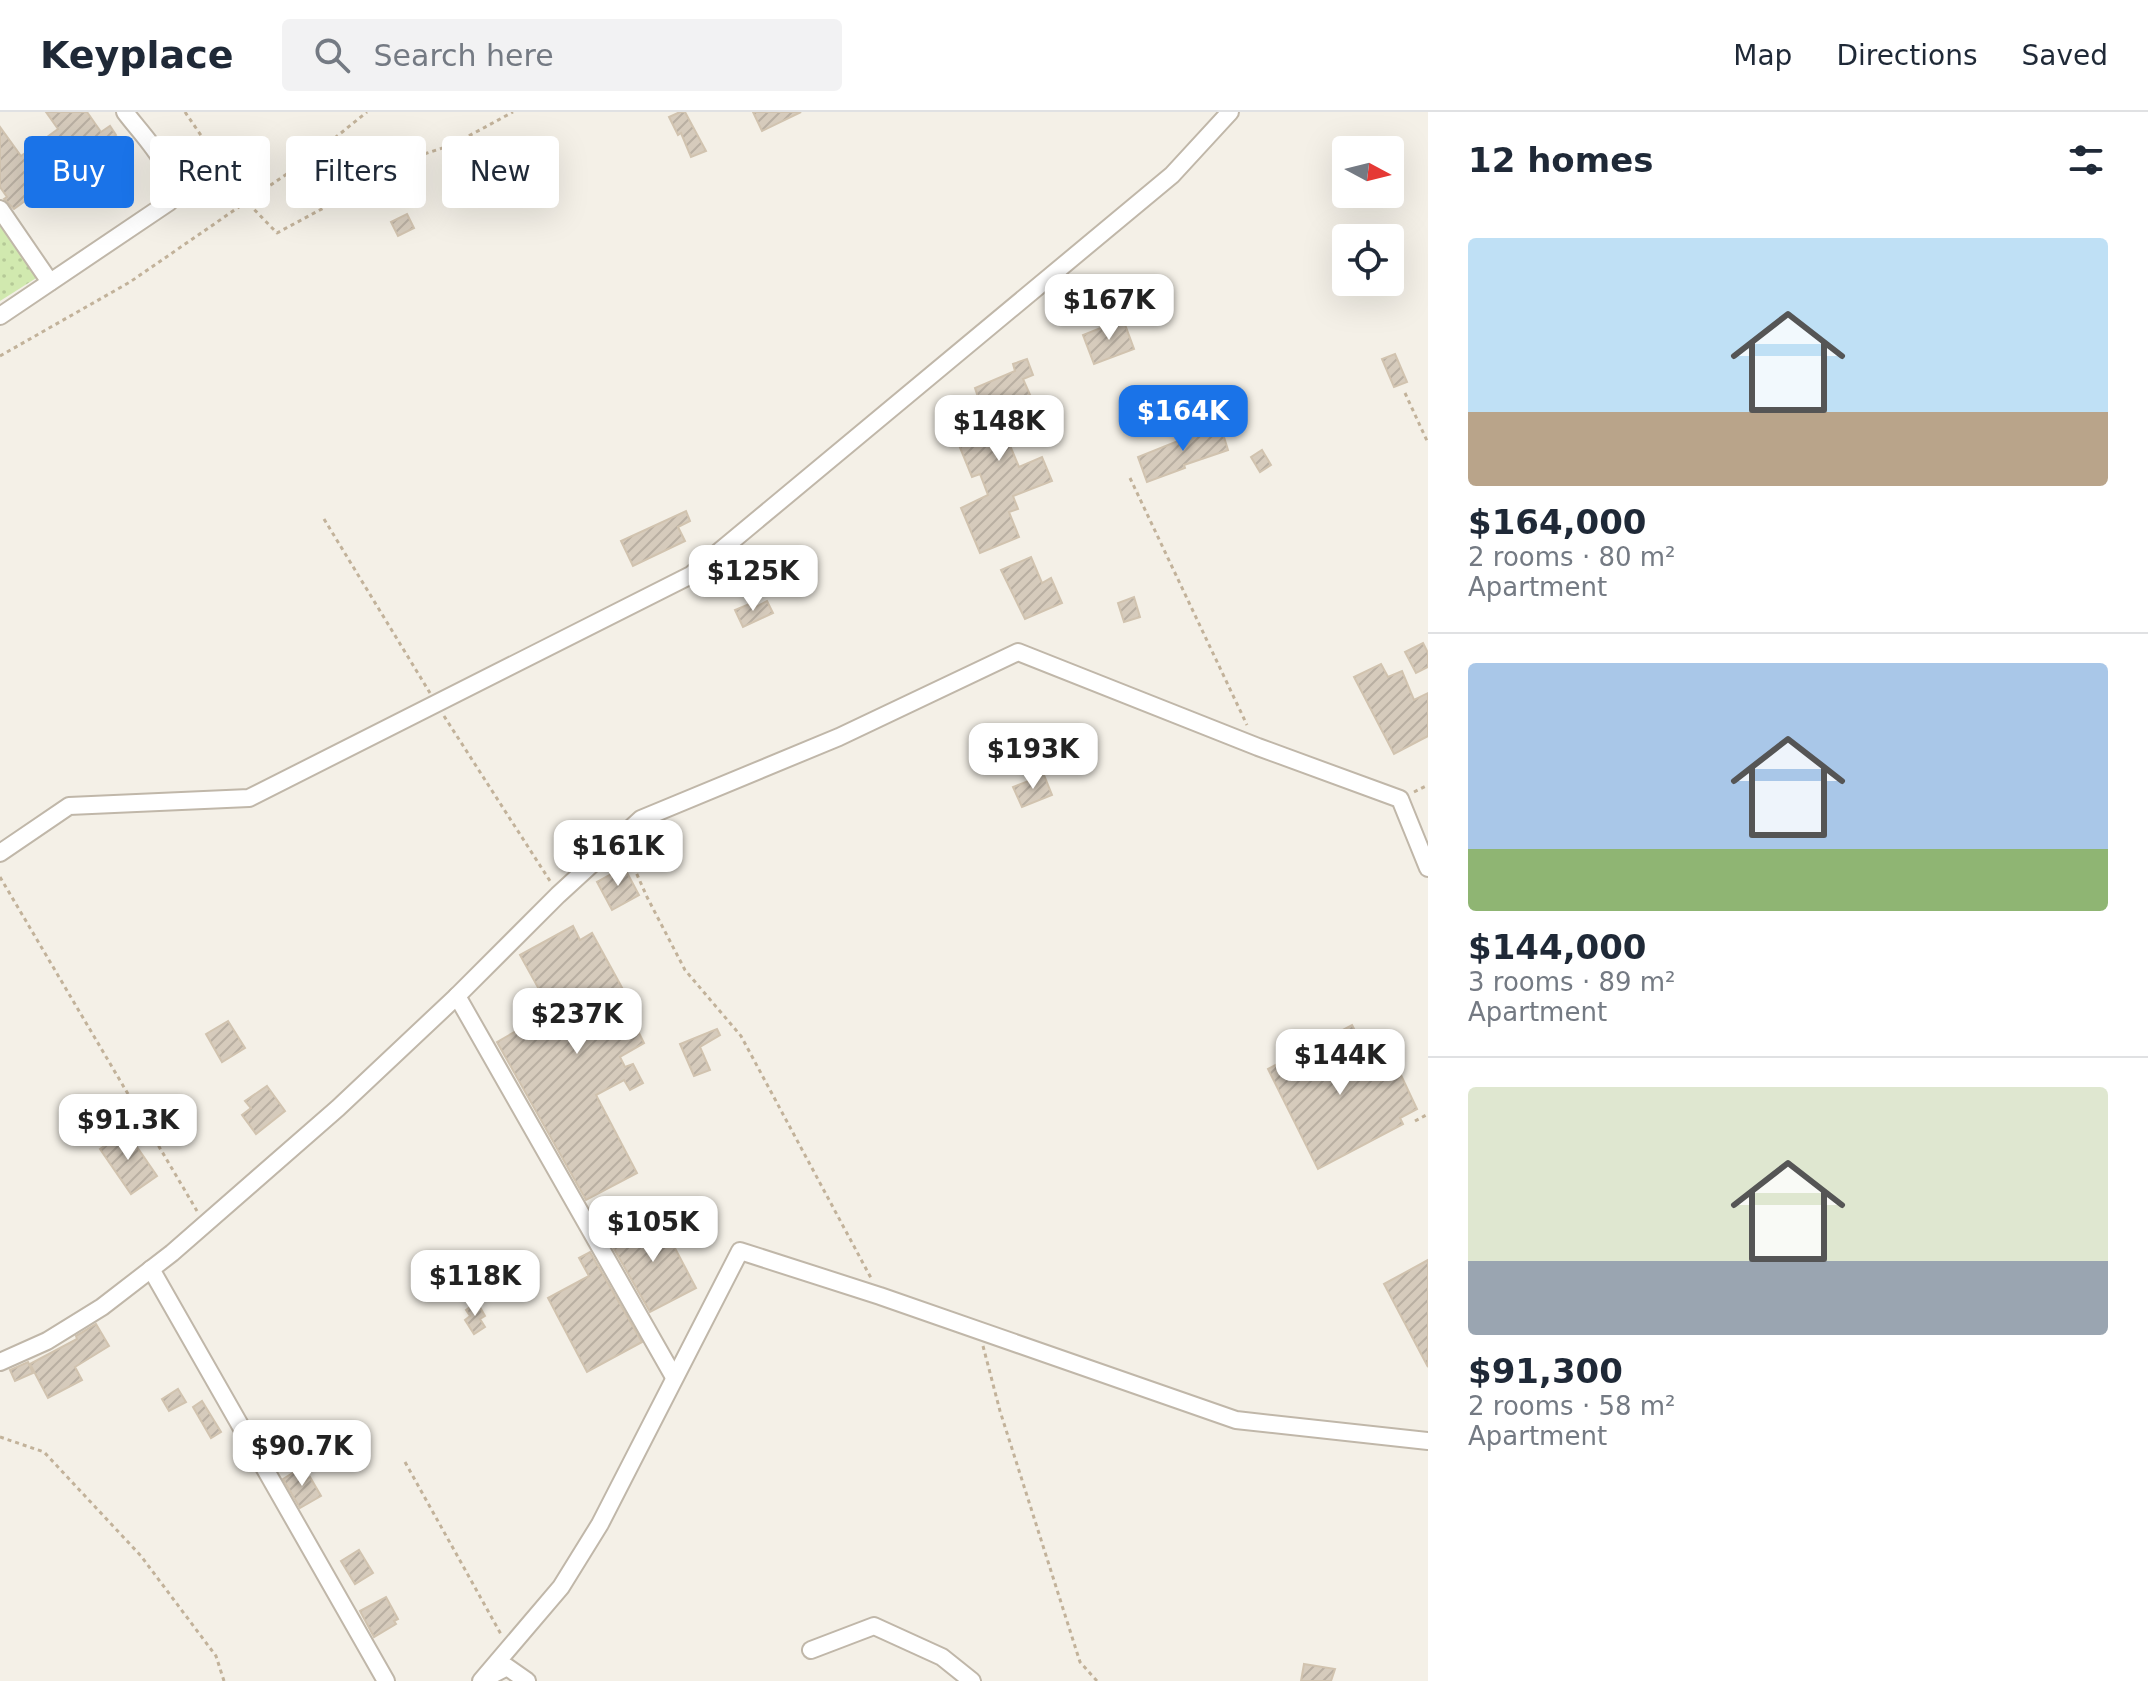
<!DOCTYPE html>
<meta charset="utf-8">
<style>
:root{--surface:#fff;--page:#f2f2f3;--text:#1f2937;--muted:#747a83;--line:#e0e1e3;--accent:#1a73e8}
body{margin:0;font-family:"DejaVu Sans",sans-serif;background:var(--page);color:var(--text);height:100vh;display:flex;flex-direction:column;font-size:30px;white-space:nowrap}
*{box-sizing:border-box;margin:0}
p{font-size:26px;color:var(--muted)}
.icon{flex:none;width:44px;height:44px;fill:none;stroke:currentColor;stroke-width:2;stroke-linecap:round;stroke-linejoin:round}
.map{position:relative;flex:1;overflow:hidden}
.drawer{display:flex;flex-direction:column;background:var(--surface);width:720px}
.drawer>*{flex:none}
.hud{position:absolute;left:24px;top:24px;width:760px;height:72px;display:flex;gap:16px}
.needle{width:52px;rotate:97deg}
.fabs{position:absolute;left:1332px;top:24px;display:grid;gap:16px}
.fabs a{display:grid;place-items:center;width:72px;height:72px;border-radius:8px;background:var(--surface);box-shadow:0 8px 32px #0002;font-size:40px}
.price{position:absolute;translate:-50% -68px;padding:0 18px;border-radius:16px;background:#fff;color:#222;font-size:26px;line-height:52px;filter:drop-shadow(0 2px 4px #0008)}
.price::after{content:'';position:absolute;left:50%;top:48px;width:24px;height:18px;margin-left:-12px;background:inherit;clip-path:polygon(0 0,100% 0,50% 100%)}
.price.selected{background:var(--accent);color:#fff}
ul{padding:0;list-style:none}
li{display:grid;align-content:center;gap:16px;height:424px;padding:0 40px}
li+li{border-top:2px solid var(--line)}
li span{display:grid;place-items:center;height:248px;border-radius:8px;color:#555}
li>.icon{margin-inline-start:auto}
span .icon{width:144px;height:144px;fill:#fffc;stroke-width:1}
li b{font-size:34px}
h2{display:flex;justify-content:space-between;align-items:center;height:96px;padding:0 40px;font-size:34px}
.chip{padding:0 28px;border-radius:8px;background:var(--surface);box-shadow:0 8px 32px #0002;font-size:28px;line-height:72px}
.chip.selected{background:var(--accent);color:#fff}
header{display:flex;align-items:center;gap:48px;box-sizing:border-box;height:112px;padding:0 40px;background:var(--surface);border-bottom:2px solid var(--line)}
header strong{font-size:38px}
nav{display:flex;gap:44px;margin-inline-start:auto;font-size:28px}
.search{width:560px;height:72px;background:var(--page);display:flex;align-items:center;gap:20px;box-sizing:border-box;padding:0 28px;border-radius:8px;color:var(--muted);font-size:30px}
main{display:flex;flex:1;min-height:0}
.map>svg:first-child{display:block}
.grass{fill:url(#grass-dots)}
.building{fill:url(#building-hatch);stroke:#d1c3af;stroke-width:2}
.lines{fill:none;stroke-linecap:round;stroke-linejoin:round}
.minor-casing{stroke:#c0b7a9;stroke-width:20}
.path{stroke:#c2b29a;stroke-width:3;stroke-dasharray:4 4;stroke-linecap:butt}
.minor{stroke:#fff;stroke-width:16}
</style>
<header>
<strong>Keyplace</strong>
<div class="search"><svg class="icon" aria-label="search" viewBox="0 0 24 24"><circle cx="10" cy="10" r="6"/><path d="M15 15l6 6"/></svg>Search here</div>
<nav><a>Map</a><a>Directions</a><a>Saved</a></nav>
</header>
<main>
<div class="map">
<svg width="1428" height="1569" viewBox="0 0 1428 1569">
<defs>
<pattern id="grass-dots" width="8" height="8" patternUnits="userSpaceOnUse" patternTransform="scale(2)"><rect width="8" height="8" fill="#d1e9af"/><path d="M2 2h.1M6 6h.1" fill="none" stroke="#b5c997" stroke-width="1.8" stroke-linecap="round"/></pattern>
<pattern id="building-hatch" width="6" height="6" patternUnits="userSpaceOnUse" patternTransform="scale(2)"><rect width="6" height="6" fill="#d6cbbc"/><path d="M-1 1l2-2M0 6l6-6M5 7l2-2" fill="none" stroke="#b9afa2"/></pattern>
</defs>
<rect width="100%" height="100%" fill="#f4f0e7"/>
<path class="grass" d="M0,107L41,163L0,189Z"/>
<g class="building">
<path d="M46,0H87L101,20L110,14L116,23L14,97L4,87L7,85L0,75V15L21,44L58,17Z"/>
<path d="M680,0H685L706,39L691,45L681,21L678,23L669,5Z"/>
<path d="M753,0H801L762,19Z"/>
<path d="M407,102L414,116L398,124L391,110Z"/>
<path d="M1123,207L1134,237L1094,252L1083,223Z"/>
<path d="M1395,242L1407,270L1394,275L1382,247Z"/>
<path d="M1027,247L1033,263L1023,267L1031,285L996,300L1019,355L1042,345L1052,369L1013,384L1018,397L1009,400L1019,425L980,441L961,396L988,383L980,362L972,365L959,333L987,322L976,300L982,297L975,276L1015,259L1013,252Z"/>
<path d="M1220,312L1228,338L1184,353L1185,356L1147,370L1138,345Z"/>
<path d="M1262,338L1271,353L1260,360L1251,345Z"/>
<path d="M686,399L690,409L678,415L685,429L633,454L621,429Z"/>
<path d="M1031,445L1042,471L1051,466L1062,491L1025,507L1001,458Z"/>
<path d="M1134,485L1140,505L1124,510L1118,491Z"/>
<path d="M767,489L773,501L743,515L735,498L754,490L756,495Z"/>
<path d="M1423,531L1428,541V555L1416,561L1405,540Z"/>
<path d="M1381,552L1388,565L1402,559L1414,588L1428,581V624L1394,642L1354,565Z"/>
<path d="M1044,663L1052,683L1022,695L1013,675Z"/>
<path d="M624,755L639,783L612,798L597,770Z"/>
<path d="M573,814L580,828L592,821L632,894L627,897L644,931L620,945L625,955L633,952L643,971L630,978L624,968L596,983L637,1061L586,1088L497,930L551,899L520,843Z"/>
<path d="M228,909L245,936L222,950L206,922Z"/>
<path d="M1352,913L1381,969L1399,959L1417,997L1400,1006L1403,1012L1318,1057L1268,957Z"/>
<path d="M717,917L720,923L700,935L710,958L694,964L680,932Z"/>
<path d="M267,974L285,999L256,1022L242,1003L251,996L245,989Z"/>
<path d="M126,1019L157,1064L131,1082L100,1037Z"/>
<path d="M658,1104L696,1176L650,1200L610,1130Z"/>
<path d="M590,1140L642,1230L587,1260L548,1186L589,1164L579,1146Z"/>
<path d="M1428,1148V1255L1384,1172Z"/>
<path d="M477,1190L485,1204L480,1207L485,1215L474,1222L465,1208L470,1204L466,1198Z"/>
<path d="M96,1212L109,1234L75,1255L82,1268L48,1286L30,1252L77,1227L76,1224Z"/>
<path d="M28,1250L33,1261L15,1269L10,1258Z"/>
<path d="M178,1277L186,1290L169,1299L162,1287Z"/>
<path d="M202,1289L221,1320L211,1326L193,1295Z"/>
<path d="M299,1357L306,1368L310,1365L321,1384L300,1396L283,1367Z"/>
<path d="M359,1438L373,1461L355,1472L341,1449Z"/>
<path d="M386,1485L398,1507L394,1509L396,1512L374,1525L360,1499Z"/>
<path d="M1304,1552L1335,1557L1331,1569H1301Z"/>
</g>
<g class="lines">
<g class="minor-casing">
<g id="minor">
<path d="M0,97L50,170"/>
<path d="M0,204L169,90C184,63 141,22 125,0"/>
<path d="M0,741L69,694L249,686L691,463L1172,63L1230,0"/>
<path d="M457,884L674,1265"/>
<path d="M151,1157L386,1569"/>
<path d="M0,1250L47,1229L102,1195L172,1141L338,996L457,884L558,783L641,707L839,625L1018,540L1258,635L1400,687L1428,756"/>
<path d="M811,1538L874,1514L942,1545L972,1569"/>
<path d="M488,1565L507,1555L527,1569"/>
<path d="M481,1569L561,1475L600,1412L740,1139L880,1184L1236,1308L1428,1329"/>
</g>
</g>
<g class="path">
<path d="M185,0L246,89L277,121L424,42L452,33L513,0"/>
<path d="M0,244L130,170L310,46L367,0"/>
<path d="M1405,281L1428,331"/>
<path d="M1130,366L1247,613"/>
<path d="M324,407L430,581"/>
<path d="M444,604L550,769"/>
<path d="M1414,680L1428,673"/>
<path d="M627,740L647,785L685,858L741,924L871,1166"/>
<path d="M0,765L197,1099"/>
<path d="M1415,1009L1428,1002"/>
<path d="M983,1234L1000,1299L1080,1550L1097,1569"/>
<path d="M0,1325L44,1340L141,1444L216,1544L224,1569"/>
<path d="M405,1350L502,1524"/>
</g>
<use href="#minor" class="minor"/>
</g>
</svg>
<div class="fabs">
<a><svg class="needle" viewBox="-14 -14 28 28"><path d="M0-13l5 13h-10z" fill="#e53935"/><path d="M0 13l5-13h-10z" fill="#747a83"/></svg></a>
<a><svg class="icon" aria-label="locate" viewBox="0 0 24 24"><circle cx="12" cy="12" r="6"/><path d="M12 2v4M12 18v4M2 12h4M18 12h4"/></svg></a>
</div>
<b class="price" style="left:1109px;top:230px">$167K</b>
<b class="price selected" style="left:1183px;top:341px">$164K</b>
<b class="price" style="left:999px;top:351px">$148K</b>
<b class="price" style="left:753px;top:501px">$125K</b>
<b class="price" style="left:1033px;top:679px">$193K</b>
<b class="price" style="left:618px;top:776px">$161K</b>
<b class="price" style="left:577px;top:944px">$237K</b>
<b class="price" style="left:1340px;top:985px">$144K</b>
<b class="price" style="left:128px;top:1050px">$91.3K</b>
<b class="price" style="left:653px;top:1152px">$105K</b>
<b class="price" style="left:475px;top:1206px">$118K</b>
<b class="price" style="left:302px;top:1376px">$90.7K</b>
<div class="hud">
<a class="chip selected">Buy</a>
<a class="chip">Rent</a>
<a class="chip">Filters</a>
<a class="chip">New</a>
</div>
</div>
<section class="drawer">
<h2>12 homes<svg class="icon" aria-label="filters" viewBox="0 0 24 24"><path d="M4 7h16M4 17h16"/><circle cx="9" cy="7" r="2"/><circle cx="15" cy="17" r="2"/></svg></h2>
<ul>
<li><span style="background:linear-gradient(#bfe0f5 70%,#b9a48a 0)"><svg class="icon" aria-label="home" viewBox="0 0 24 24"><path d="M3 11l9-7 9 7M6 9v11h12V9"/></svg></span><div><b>$164,000</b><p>2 rooms · 80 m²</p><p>Apartment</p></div></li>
<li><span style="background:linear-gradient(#a9c7e8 75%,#8fb573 0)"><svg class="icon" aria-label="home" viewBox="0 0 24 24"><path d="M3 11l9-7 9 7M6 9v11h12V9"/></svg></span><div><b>$144,000</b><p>3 rooms · 89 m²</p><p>Apartment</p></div></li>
<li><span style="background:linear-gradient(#dfe7d0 70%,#9aa5b1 0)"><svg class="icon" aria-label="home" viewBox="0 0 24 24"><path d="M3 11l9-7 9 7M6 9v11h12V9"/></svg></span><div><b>$91,300</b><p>2 rooms · 58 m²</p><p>Apartment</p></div></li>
</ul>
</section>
</main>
